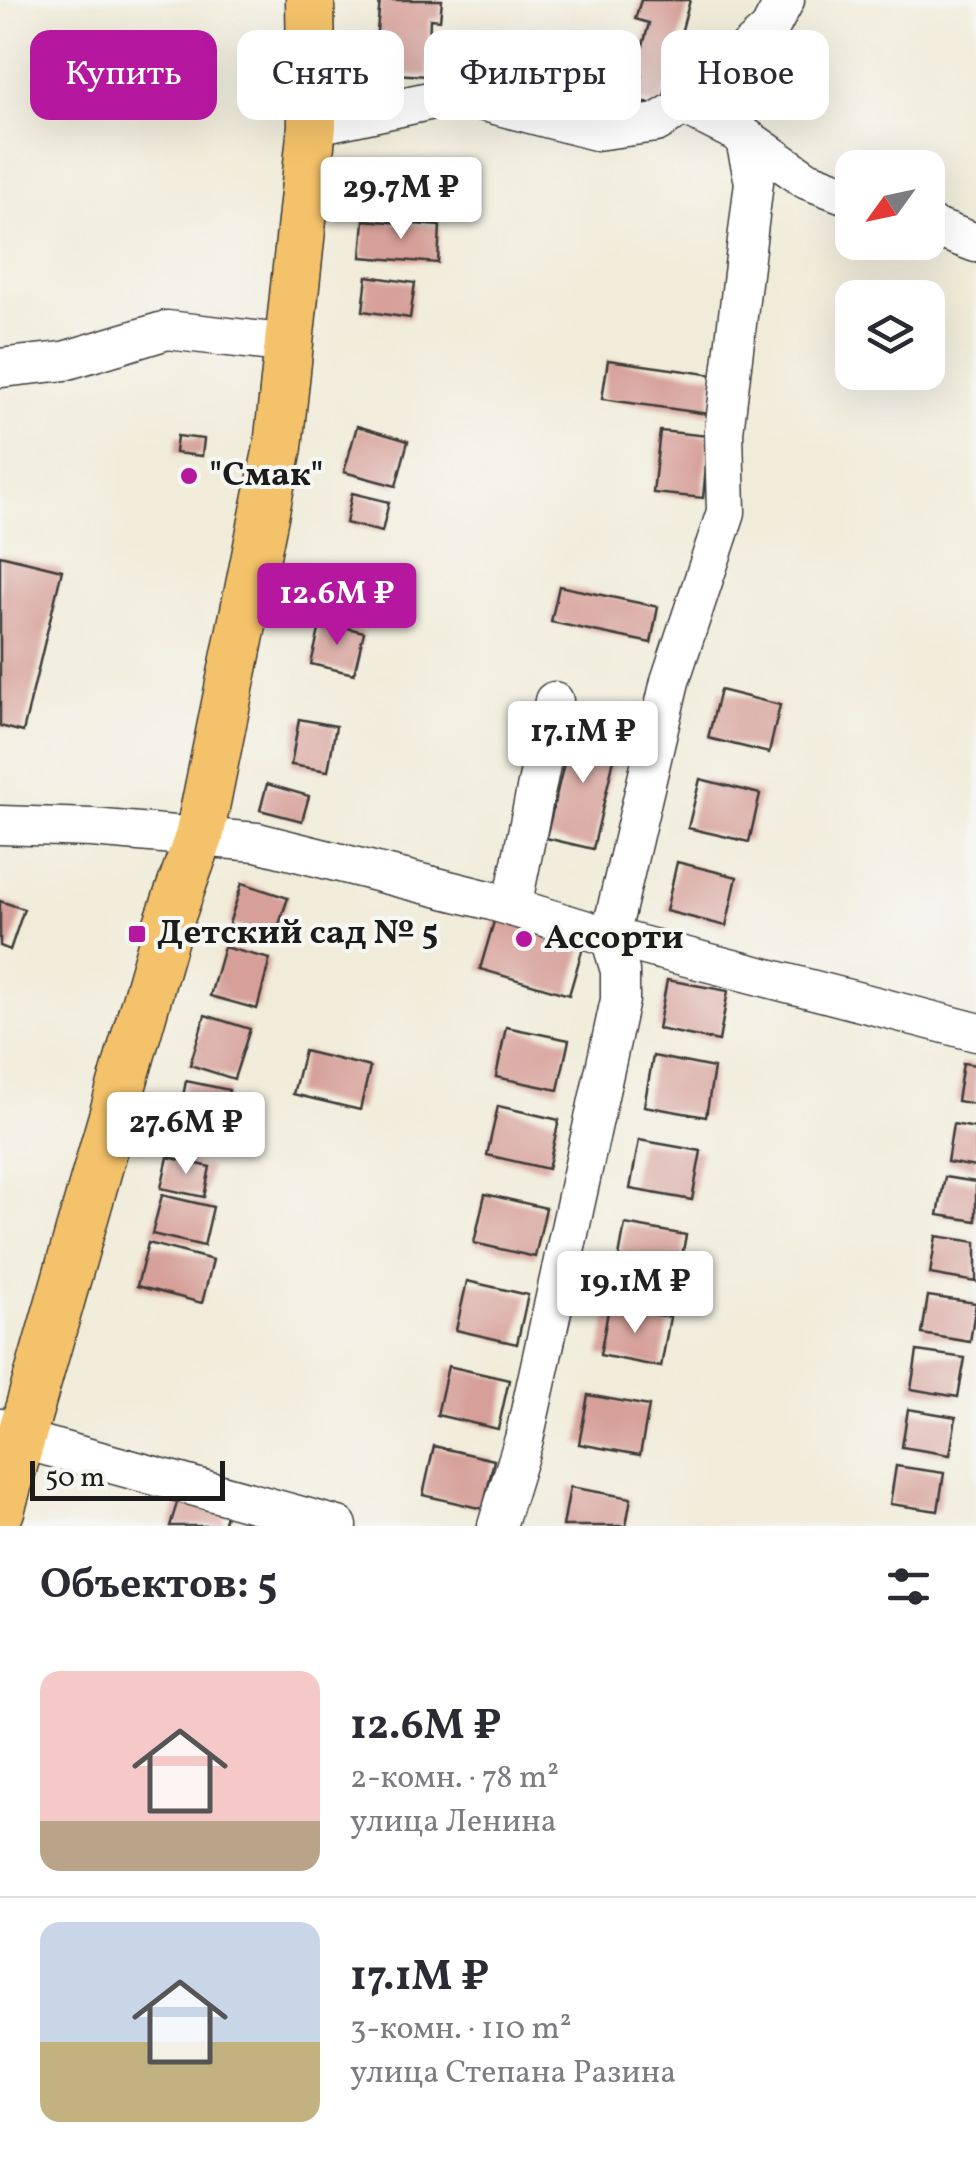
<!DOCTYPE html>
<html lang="ru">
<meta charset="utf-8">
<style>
:root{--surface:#fff;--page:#f7f7f7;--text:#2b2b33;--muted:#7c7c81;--line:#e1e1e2;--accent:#b5179e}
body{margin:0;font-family:Vollkorn,serif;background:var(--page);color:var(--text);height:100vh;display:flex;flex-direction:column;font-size:38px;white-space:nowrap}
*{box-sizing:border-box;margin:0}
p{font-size:32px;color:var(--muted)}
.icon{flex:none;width:55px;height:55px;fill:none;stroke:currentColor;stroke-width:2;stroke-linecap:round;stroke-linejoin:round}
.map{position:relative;height:1526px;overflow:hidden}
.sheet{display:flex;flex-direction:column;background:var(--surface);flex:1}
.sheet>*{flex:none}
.banner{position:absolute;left:30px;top:30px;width:918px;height:90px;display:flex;gap:20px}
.needle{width:65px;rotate:237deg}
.controls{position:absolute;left:835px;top:150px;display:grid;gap:20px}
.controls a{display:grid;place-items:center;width:110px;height:110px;border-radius:20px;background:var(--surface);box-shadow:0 10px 40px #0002;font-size:50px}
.scale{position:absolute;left:30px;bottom:25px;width:195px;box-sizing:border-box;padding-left:10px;border:5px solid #1c1c1c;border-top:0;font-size:28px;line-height:35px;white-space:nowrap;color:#1c1c1c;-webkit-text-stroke:8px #f6f6f2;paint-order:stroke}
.price{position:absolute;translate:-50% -85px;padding:0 22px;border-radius:10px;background:#fff;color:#222;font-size:32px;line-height:65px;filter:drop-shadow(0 2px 5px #0008)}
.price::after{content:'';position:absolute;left:50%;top:60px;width:30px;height:22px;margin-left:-15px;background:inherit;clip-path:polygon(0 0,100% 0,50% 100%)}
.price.active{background:var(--accent);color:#fff}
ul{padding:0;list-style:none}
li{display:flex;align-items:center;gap:30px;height:250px;padding:0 40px}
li+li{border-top:2px solid var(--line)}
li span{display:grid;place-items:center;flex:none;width:280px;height:200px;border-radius:20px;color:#555}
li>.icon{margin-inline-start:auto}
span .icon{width:120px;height:120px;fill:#fffc;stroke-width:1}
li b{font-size:42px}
h2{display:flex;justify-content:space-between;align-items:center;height:120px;padding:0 40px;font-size:42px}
.tag{padding:0 35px;border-radius:20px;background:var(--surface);box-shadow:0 10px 40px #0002;font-size:35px;line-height:90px}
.tag.active{background:var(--accent);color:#fff}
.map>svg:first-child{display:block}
.building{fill:#d69f98}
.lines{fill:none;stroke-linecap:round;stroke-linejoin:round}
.minor-casing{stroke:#3c3b38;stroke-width:41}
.major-casing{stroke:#3c3b38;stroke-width:51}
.minor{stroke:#fff;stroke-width:38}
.major{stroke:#f3c26a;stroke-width:48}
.poi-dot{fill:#b5179e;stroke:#f6f6f2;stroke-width:4}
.labels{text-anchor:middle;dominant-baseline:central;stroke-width:8;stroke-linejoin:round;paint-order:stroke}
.poi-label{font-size:35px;font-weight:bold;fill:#1c1c1c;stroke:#f6f6f2;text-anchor:start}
</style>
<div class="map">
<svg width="976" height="1526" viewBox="0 0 976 1526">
<rect width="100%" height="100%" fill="#f6f6f2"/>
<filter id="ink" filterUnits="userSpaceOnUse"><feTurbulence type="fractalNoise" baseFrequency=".01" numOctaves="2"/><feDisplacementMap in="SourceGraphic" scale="20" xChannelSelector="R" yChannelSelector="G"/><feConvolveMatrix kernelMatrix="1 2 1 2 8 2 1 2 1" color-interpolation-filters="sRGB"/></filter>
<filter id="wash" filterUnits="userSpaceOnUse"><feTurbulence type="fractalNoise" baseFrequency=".0048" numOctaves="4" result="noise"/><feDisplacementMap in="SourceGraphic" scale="40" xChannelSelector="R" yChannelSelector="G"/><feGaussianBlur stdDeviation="2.25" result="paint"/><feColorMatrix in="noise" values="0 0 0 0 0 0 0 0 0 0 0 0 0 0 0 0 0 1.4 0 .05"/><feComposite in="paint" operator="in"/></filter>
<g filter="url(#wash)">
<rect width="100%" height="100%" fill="#f1ecda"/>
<g id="blocks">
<g class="building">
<path d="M380,0H442L440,20L430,19L428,76L373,73Z"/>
<path d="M641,0H690L661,107L635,100L642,74L636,72L649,23L635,19Z"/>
<path d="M99,49L144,51L143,80L98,78Z"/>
<path d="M367,165L431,168L429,209L365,206Z"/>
<path d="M364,220L440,226L438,263L361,257Z"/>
<path d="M367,276L415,283L410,318L363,311Z"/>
<path d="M608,360L714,375L709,414L602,399Z"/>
<path d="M357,426L408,441L396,486L344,472Z"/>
<path d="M660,431L709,436L703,498L653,493Z"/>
<path d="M177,436L204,439L202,456L175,453Z"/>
<path d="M352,493L389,502L382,532L346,523Z"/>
<path d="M0,555L62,570L23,732L0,726Z"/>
<path d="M559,586L658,607L651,643L551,622Z"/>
<path d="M321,622L364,632L354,674L311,664Z"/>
<path d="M720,690L780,705L769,753L708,738Z"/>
<path d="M299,719L336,726L328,771L291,765Z"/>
<path d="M574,722L620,733L593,849L546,838Z"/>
<path d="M700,779L760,794L749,842L688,828Z"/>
<path d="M267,784L309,796L302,821L260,810Z"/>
<path d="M677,862L737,877L726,926L666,911Z"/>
<path d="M242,883L288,898L274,939L229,924Z"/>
<path d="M0,901L24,909L10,950L0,946Z"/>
<path d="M495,918L584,944L569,995L480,969Z"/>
<path d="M224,947L270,959L257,1009L210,996Z"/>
<path d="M667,980L728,991L719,1041L658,1029Z"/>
<path d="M205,1015L250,1029L234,1079L190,1065Z"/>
<path d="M506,1027L569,1040L558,1090L496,1077Z"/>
<path d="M304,1051L370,1067L360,1110L293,1094Z"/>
<path d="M653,1056L714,1068L706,1117L644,1106Z"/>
<path d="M963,1063L976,1065V1104L957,1101Z"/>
<path d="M186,1081L229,1090L218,1146L175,1137Z"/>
<path d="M498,1106L559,1120L548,1169L487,1155Z"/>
<path d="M953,1124L976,1128V1167L947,1162Z"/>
<path d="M639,1140L701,1151L692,1200L630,1189Z"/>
<path d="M168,1157L210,1167L204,1197L161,1188Z"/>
<path d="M945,1177L976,1182V1221L938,1215Z"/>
<path d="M485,1194L546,1208L535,1257L474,1243Z"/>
<path d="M162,1195L213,1207L204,1246L152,1234Z"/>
<path d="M625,1224L686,1235L677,1284L616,1273Z"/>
<path d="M936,1236L976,1242V1282L930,1274Z"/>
<path d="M148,1243L213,1260L202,1303L137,1286Z"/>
<path d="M467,1281L528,1295L517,1344L456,1330Z"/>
<path d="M928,1296L976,1303L970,1342L922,1334Z"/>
<path d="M609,1306L670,1317L661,1367L600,1355Z"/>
<path d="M917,1351L965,1358L958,1397L911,1389Z"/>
<path d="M448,1366L509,1380L498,1429L437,1415Z"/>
<path d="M588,1395L649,1406L640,1455L579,1444Z"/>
<path d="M908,1409L956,1417L950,1455L902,1447Z"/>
<path d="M434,1446L494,1460L483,1509L423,1495Z"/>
<path d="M896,1466L944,1473L938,1511L890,1504Z"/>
<path d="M570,1487L631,1498L626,1526H563Z"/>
<path d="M178,1500L226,1515L223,1526H170Z"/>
</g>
</g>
</g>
<g filter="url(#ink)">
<use href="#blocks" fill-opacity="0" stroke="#3c3b38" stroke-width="2.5"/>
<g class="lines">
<g class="minor-casing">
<g id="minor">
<path d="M312,126L457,95L596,131L656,123L684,106L769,30L785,0"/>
<path d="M744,136L807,180L852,197"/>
<path d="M928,225L976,243"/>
<path d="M0,368L64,361L167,330L290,344"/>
<path d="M0,825L92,828L257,842L492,901L610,937L976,1032"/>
<path d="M512,907L554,701"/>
<path d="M0,1428L20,1439L338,1526"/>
<path d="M497,1526L524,1439L620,1000V971L610,937L670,681L726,512L724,432L754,182L744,136L684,106"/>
</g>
</g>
<g class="major-casing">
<path id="major" d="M0,1511L168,924L199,837L278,447L312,126L310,0"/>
</g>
<use href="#minor" class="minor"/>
<use href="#major" class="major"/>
</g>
</g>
<g class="poi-dot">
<circle cx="189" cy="476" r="10"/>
<rect x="127" y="924" width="20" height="20" rx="5"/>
<circle cx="524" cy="939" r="10"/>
</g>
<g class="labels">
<g class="poi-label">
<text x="209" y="476">"Смак"</text>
<text x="157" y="934">Детский сад № 5</text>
<text x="544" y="939">Ассорти</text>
</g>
</g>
</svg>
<div class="controls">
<a><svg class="needle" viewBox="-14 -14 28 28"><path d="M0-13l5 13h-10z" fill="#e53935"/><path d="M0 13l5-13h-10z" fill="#7c7c81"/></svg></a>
<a><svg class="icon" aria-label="layers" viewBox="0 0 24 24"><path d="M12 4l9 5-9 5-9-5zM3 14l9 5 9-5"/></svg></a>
</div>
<div class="scale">50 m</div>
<b class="price" style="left:401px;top:242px">29.7M ₽</b>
<b class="price active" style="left:337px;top:648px">12.6M ₽</b>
<b class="price" style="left:583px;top:786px">17.1M ₽</b>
<b class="price" style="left:186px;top:1177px">27.6M ₽</b>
<b class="price" style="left:635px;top:1336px">19.1M ₽</b>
<div class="banner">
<a class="tag active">Купить</a>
<a class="tag">Снять</a>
<a class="tag">Фильтры</a>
<a class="tag">Новое</a>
</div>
</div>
<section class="sheet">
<h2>Объектов: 5<svg class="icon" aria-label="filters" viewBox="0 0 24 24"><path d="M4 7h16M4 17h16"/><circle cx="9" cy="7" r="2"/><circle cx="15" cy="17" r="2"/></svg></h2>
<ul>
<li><span style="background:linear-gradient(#f6c9c9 75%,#b9a48a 0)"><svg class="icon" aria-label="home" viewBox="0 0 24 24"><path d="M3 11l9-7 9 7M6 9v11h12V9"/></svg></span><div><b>12.6M ₽</b><p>2-комн. · 78 m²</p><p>улица Ленина</p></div></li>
<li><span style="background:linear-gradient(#c9d6e8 60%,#c2b280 0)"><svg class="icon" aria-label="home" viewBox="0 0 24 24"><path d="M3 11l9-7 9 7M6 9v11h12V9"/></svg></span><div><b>17.1M ₽</b><p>3-комн. · 110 m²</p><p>улица Степана Разина</p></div></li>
</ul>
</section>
